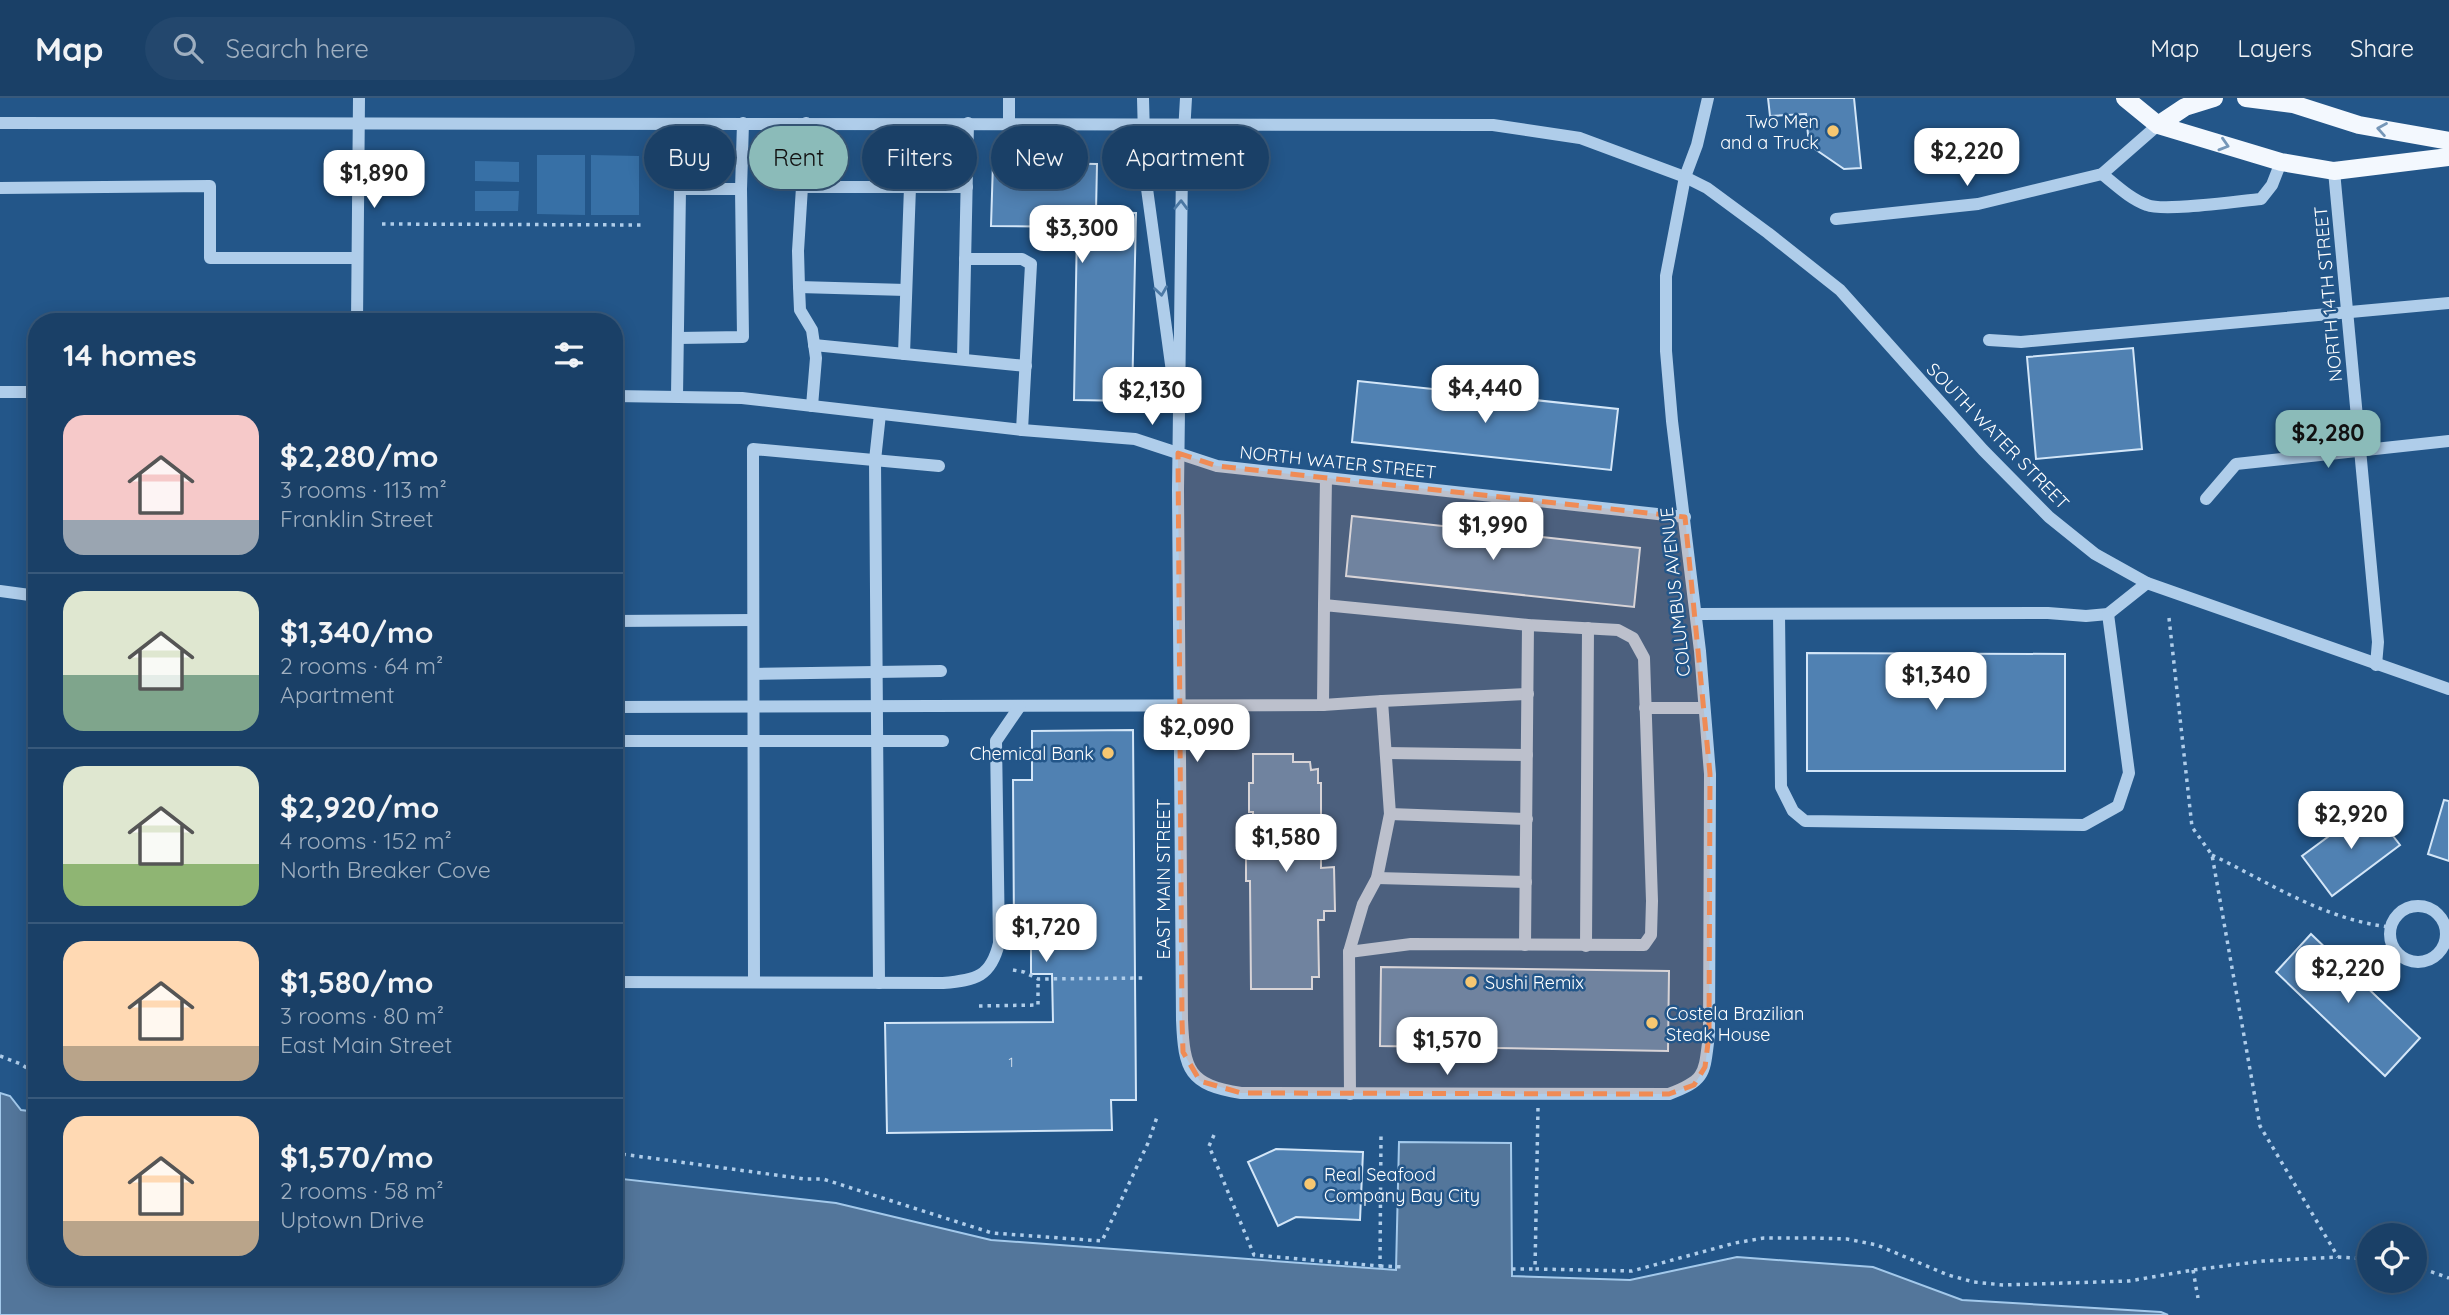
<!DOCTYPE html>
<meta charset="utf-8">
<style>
:root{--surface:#1a4067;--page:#23476d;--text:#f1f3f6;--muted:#9fafc0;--line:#38597b;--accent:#8bbbb9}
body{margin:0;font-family:Quicksand,sans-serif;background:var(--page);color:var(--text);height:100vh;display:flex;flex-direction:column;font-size:26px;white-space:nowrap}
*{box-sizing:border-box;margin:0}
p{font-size:23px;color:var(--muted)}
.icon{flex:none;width:38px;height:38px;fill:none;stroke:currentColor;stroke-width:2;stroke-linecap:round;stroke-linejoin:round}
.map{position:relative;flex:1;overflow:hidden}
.side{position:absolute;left:28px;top:215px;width:595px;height:973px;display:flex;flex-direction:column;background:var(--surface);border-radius:28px;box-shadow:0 4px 18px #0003,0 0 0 2px var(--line)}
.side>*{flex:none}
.banner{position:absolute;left:644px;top:28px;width:665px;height:63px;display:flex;gap:14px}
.tools{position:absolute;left:2357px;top:1125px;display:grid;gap:14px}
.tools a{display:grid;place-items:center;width:70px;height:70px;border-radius:50%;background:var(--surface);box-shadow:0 4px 18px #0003,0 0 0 2px var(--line);font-size:35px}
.price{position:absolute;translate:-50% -60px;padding:0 16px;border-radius:14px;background:#fff;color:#222;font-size:23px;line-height:46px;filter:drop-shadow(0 2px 4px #0008)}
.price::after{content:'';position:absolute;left:50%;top:42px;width:21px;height:16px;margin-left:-10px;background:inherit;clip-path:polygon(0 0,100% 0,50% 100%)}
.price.active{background:var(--accent);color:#111}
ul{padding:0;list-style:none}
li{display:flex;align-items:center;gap:21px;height:175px;padding:0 35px}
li+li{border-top:2px solid var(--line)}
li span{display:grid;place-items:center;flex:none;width:196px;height:140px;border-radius:21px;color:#555}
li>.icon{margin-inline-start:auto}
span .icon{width:84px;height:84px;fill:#fffc;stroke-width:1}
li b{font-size:30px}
h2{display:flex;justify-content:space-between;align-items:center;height:84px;padding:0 35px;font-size:30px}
.tag{padding:0 24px;border-radius:32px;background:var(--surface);box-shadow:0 4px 18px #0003,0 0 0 2px var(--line);font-size:24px;line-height:63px}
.tag.active{background:var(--accent);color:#111}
header{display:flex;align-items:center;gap:42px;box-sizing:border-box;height:98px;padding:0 35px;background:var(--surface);border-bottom:2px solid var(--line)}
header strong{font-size:33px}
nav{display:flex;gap:38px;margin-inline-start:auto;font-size:24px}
.search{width:490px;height:63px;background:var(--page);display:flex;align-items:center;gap:18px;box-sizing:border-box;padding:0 24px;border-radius:38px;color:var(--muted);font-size:26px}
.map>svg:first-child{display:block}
.green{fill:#3770a6}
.water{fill:#53769b;stroke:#a3c9eb;stroke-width:2}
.building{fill:#5081b2;stroke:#d3e6f8;stroke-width:2}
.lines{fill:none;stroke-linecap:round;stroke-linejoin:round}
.path{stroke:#afcdea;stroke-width:3.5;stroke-dasharray:3.5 5;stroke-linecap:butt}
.minor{stroke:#afcdea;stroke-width:12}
.major{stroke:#f3f8fe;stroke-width:18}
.oneway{stroke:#7697b8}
.oneway2{stroke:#4d7aa6}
.marked{fill:#ef8b55;fill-opacity:0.2;stroke:#ef8b55;stroke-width:5;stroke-dasharray:14 9;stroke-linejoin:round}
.poi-dot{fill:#f6c771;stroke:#235689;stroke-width:2.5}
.labels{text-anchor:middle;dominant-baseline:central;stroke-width:5;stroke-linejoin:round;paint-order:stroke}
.number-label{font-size:14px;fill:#d3e0ec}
.poi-label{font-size:18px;fill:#fff;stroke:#235689;text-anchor:start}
.street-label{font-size:18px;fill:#fff;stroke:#235689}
</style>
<header>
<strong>Map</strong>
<div class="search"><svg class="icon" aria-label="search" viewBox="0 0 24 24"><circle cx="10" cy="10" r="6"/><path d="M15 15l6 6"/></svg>Search here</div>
<nav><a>Map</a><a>Layers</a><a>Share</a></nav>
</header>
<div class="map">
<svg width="2449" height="1217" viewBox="0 0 2449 1217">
<rect width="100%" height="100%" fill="#235689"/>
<g class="green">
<path d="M537,57H585V117L537,116Z"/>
<path d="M591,57L639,58V117H591Z"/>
<path d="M475,63L519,64V84L475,83Z"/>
<path d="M475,93H519L518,113H475Z"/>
</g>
<path class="water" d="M0,995L10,998L21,1012L37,1014V1180H614V1080L836,1105L991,1142L1396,1172L1399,1044L1511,1045L1512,1178L1630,1182L1737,1159L1873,1169L1962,1202L2161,1214L2168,1217H0Z"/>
<g class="building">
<path d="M1768,0H1854L1861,70L1844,71L1809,47L1806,16L1770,18Z"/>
<path d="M993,64L1097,66L1096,114L1136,115L1132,303L1074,302L1077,129L991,128Z"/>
<path d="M2133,250L2142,351L2036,361L2027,259Z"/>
<path d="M1358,283L1618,311L1611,372L1352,344Z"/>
<path d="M1352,418L1640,450L1634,509L1346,478Z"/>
<path d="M1807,555L2065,556V673H1807Z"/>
<path d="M1133,632L1136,1002H1111L1112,1032L887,1035L885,925L1053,924L1052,876H1031V832H1014L1013,682H1032V633Z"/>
<path d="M1253,656H1293V664H1310L1311,672L1318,671V685H1321V770L1334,769L1335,813H1324V822H1318L1319,879H1312V891H1251L1250,783H1246V755L1253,754V714H1249V685H1253Z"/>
<path d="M2444,702L2449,703V763L2428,756Z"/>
<path d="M2370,708L2400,747L2332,798L2302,758Z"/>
<path d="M2311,836L2420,940L2385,978L2276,874Z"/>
<path d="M1381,869L1669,873L1668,953L1380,948Z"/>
<path d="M1276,1051L1363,1054L1360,1122L1296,1119L1278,1128L1248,1064Z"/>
</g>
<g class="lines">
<g class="path">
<path d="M382,126L645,127"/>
<path d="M2169,520L2192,729L2212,757L2260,1028L2338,1159"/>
<path d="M2212,757C2270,785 2325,822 2390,829"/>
<path d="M1013,872L1024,874L1038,881L1145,880"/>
<path d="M979,908L1038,907V881"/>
<path d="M0,958L21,966L37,977"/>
<path d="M1538,1010L1535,1171L1632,1173L1735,1145L1764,1140H1813L1847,1141L1877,1147L1948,1177L1974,1184L2003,1187L2129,1183L2193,1172L2263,1163L2338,1159L2370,1161"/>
<path d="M1214,1037L1209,1048L1254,1157L1380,1168L1381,1036"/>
<path d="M614,1055L805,1081H823L992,1135L1102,1143L1148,1045L1157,1019"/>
<path d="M1380,1168L1404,1169"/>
<path d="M2415,1168L2449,1180"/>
<path d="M1512,1171H1535"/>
<path d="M2193,1172L2198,1200"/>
</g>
<g class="minor">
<path d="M1009,0V25"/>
<path d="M1143,0L1145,76L1173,281"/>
<path d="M1186,0L1182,70L1178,392L1182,922C1184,972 1189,987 1241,995L1669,996C1707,982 1704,975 1709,937L1710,676L1700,553L1672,323L1666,253V178L1685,79L1697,47L1708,0"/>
<path d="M0,25L1493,27L1580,40L1685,79L1707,90L1768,135L1840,192L1983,352L2049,419L2095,456L2147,485L2449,591"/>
<path d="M806,25L798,153L799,189L800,212L812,232L816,260L812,308"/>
<path d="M2334,73L2378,544L2376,567"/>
<path d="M2102,76C2116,87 2130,101 2147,107C2164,114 2239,103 2261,101L2272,87L2281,64"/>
<path d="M802,89H967"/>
<path d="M0,90L210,88V160H357"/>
<path d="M1836,121L1978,106L2102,76L2158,27"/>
<path d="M965,161H1022L1031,166L1022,332"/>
<path d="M799,189L906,192"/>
<path d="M357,224L359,0"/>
<path d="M678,240L743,239L741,91L743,25"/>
<path d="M1989,242L2021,244L2449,205"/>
<path d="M814,247L1026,268"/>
<path d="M904,256L910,89"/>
<path d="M963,261L968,25"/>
<path d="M0,294H37"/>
<path d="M614,298L742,300L1022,332L1135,341L1217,368L1685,419"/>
<path d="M677,298L680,91H741"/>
<path d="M2206,401L2236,366L2449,343"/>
<path d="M0,493L37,498"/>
<path d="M1324,507L1326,380"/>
<path d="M1696,516L2048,515L2086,518L2108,516L2147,485"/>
<path d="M1779,516L1781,689L1793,713L1805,723L2084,727L2118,708L2129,675L2108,516"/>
<path d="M614,523L753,522"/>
<path d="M754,576L941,573"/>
<path d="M1382,603L1528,596"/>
<path d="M1323,607L1324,507L1528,527L1618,532L1633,540L1644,560L1652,803L1651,837L1644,847L1411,846L1349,854"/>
<path d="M614,609L1323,607L1382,603L1390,716L1377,780L1363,806L1349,854L1350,996"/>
<path d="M1645,610H1704"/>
<path d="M614,643H943"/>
<path d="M1386,655L1527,657"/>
<path d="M1390,716L1527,721"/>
<path d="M1377,780L1526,784"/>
<circle cx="2418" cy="836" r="28"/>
<path d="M1525,847L1528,527"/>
<path d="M1586,848L1588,530"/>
<path d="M614,884L943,885C976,882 991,879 999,845L996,643L1020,608"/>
<path d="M754,884L753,351L939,368"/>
<path d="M879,885L875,362L880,316"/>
</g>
<g class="major">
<path d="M2125,0L2158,27L2281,64L2334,73L2449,59"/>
<path d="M2246,0L2293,6L2359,27L2449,43"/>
<path d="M2158,27L2185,9L2214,0"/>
</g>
</g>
<defs><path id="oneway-chevron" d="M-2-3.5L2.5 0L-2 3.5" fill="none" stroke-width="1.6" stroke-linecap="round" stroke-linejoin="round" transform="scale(1.75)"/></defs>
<g class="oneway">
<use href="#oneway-chevron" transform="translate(2382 31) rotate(-170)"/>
<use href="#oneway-chevron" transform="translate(2224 47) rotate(17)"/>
</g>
<g class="oneway2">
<use href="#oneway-chevron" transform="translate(1181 107) rotate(-89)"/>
<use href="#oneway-chevron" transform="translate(1161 193) rotate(82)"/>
</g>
<path class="marked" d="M1178,355L1217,368L1685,419L1710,676L1709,937L1705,969L1694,987L1669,996L1241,995L1200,983L1183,954L1182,922Z"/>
<g class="poi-dot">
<circle cx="1833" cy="33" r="7"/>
<circle cx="1108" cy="655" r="7"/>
<circle cx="1471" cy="884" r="7"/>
<circle cx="1652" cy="925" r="7"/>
<circle cx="1310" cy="1086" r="7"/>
</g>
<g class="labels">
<g class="number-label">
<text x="1011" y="964">1</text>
</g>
<g class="poi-label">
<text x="1819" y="23" text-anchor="end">Two Men<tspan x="1819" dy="21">and a Truck</tspan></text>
<text x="1094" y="655" text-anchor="end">Chemical Bank</text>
<text x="1485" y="884">Sushi Remix</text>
<text x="1666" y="915">Costela Brazilian<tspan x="1666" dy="21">Steak House</tspan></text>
<text x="1324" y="1076">Real Seafood<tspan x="1324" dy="21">Company Bay City</tspan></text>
</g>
<g class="street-label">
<text transform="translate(2328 196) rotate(-95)">NORTH 14TH STREET</text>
<text transform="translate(1998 338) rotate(46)">SOUTH WATER STREET</text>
<text transform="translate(1338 364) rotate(6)">NORTH WATER STREET</text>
<text transform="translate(1675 494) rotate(-96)">COLUMBUS AVENUE</text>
<text transform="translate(1163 781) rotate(-90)">EAST MAIN STREET</text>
</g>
</g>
</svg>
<div class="tools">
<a><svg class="icon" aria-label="locate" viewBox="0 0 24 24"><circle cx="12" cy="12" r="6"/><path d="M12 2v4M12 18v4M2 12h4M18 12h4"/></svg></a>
</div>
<b class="price" style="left:1967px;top:90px">$2,220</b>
<b class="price" style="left:374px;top:112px">$1,890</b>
<b class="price" style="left:1082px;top:167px">$3,300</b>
<b class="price" style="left:1485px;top:327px">$4,440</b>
<b class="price" style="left:1152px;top:329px">$2,130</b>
<b class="price active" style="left:2328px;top:372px">$2,280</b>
<b class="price" style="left:1493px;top:464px">$1,990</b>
<b class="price" style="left:1936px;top:614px">$1,340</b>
<b class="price" style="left:1197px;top:666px">$2,090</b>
<b class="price" style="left:2351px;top:753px">$2,920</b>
<b class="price" style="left:1286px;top:776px">$1,580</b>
<b class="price" style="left:1046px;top:866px">$1,720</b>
<b class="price" style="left:2348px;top:907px">$2,220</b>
<b class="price" style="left:1447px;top:979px">$1,570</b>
<div class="banner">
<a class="tag">Buy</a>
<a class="tag active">Rent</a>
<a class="tag">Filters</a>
<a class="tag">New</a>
<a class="tag">Apartment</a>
</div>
<section class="side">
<h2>14 homes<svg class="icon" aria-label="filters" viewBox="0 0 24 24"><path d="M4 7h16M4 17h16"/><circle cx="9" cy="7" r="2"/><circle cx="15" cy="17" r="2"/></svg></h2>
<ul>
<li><span style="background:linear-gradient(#f6c9c9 75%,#9aa5b1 0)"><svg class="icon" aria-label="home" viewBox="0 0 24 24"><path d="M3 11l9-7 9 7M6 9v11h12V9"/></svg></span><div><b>$2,280/mo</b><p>3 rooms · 113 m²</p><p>Franklin Street</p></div></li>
<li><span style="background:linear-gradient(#dfe7d0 60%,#7fa58c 0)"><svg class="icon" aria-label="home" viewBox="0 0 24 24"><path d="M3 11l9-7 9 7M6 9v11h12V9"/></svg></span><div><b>$1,340/mo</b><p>2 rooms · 64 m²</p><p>Apartment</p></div></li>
<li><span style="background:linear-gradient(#dfe7d0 70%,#8fb573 0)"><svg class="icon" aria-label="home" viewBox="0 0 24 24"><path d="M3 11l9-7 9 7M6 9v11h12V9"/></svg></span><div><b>$2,920/mo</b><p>4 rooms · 152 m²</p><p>North Breaker Cove</p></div></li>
<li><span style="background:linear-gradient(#ffd9b3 75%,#b9a48a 0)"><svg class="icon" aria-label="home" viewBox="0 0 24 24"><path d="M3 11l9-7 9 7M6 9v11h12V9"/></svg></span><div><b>$1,580/mo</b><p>3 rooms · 80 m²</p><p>East Main Street</p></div></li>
<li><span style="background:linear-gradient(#ffd9b3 75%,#b9a48a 0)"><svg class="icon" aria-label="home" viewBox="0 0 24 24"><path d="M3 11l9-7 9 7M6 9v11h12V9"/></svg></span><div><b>$1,570/mo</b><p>2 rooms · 58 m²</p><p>Uptown Drive</p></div></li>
</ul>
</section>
</div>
